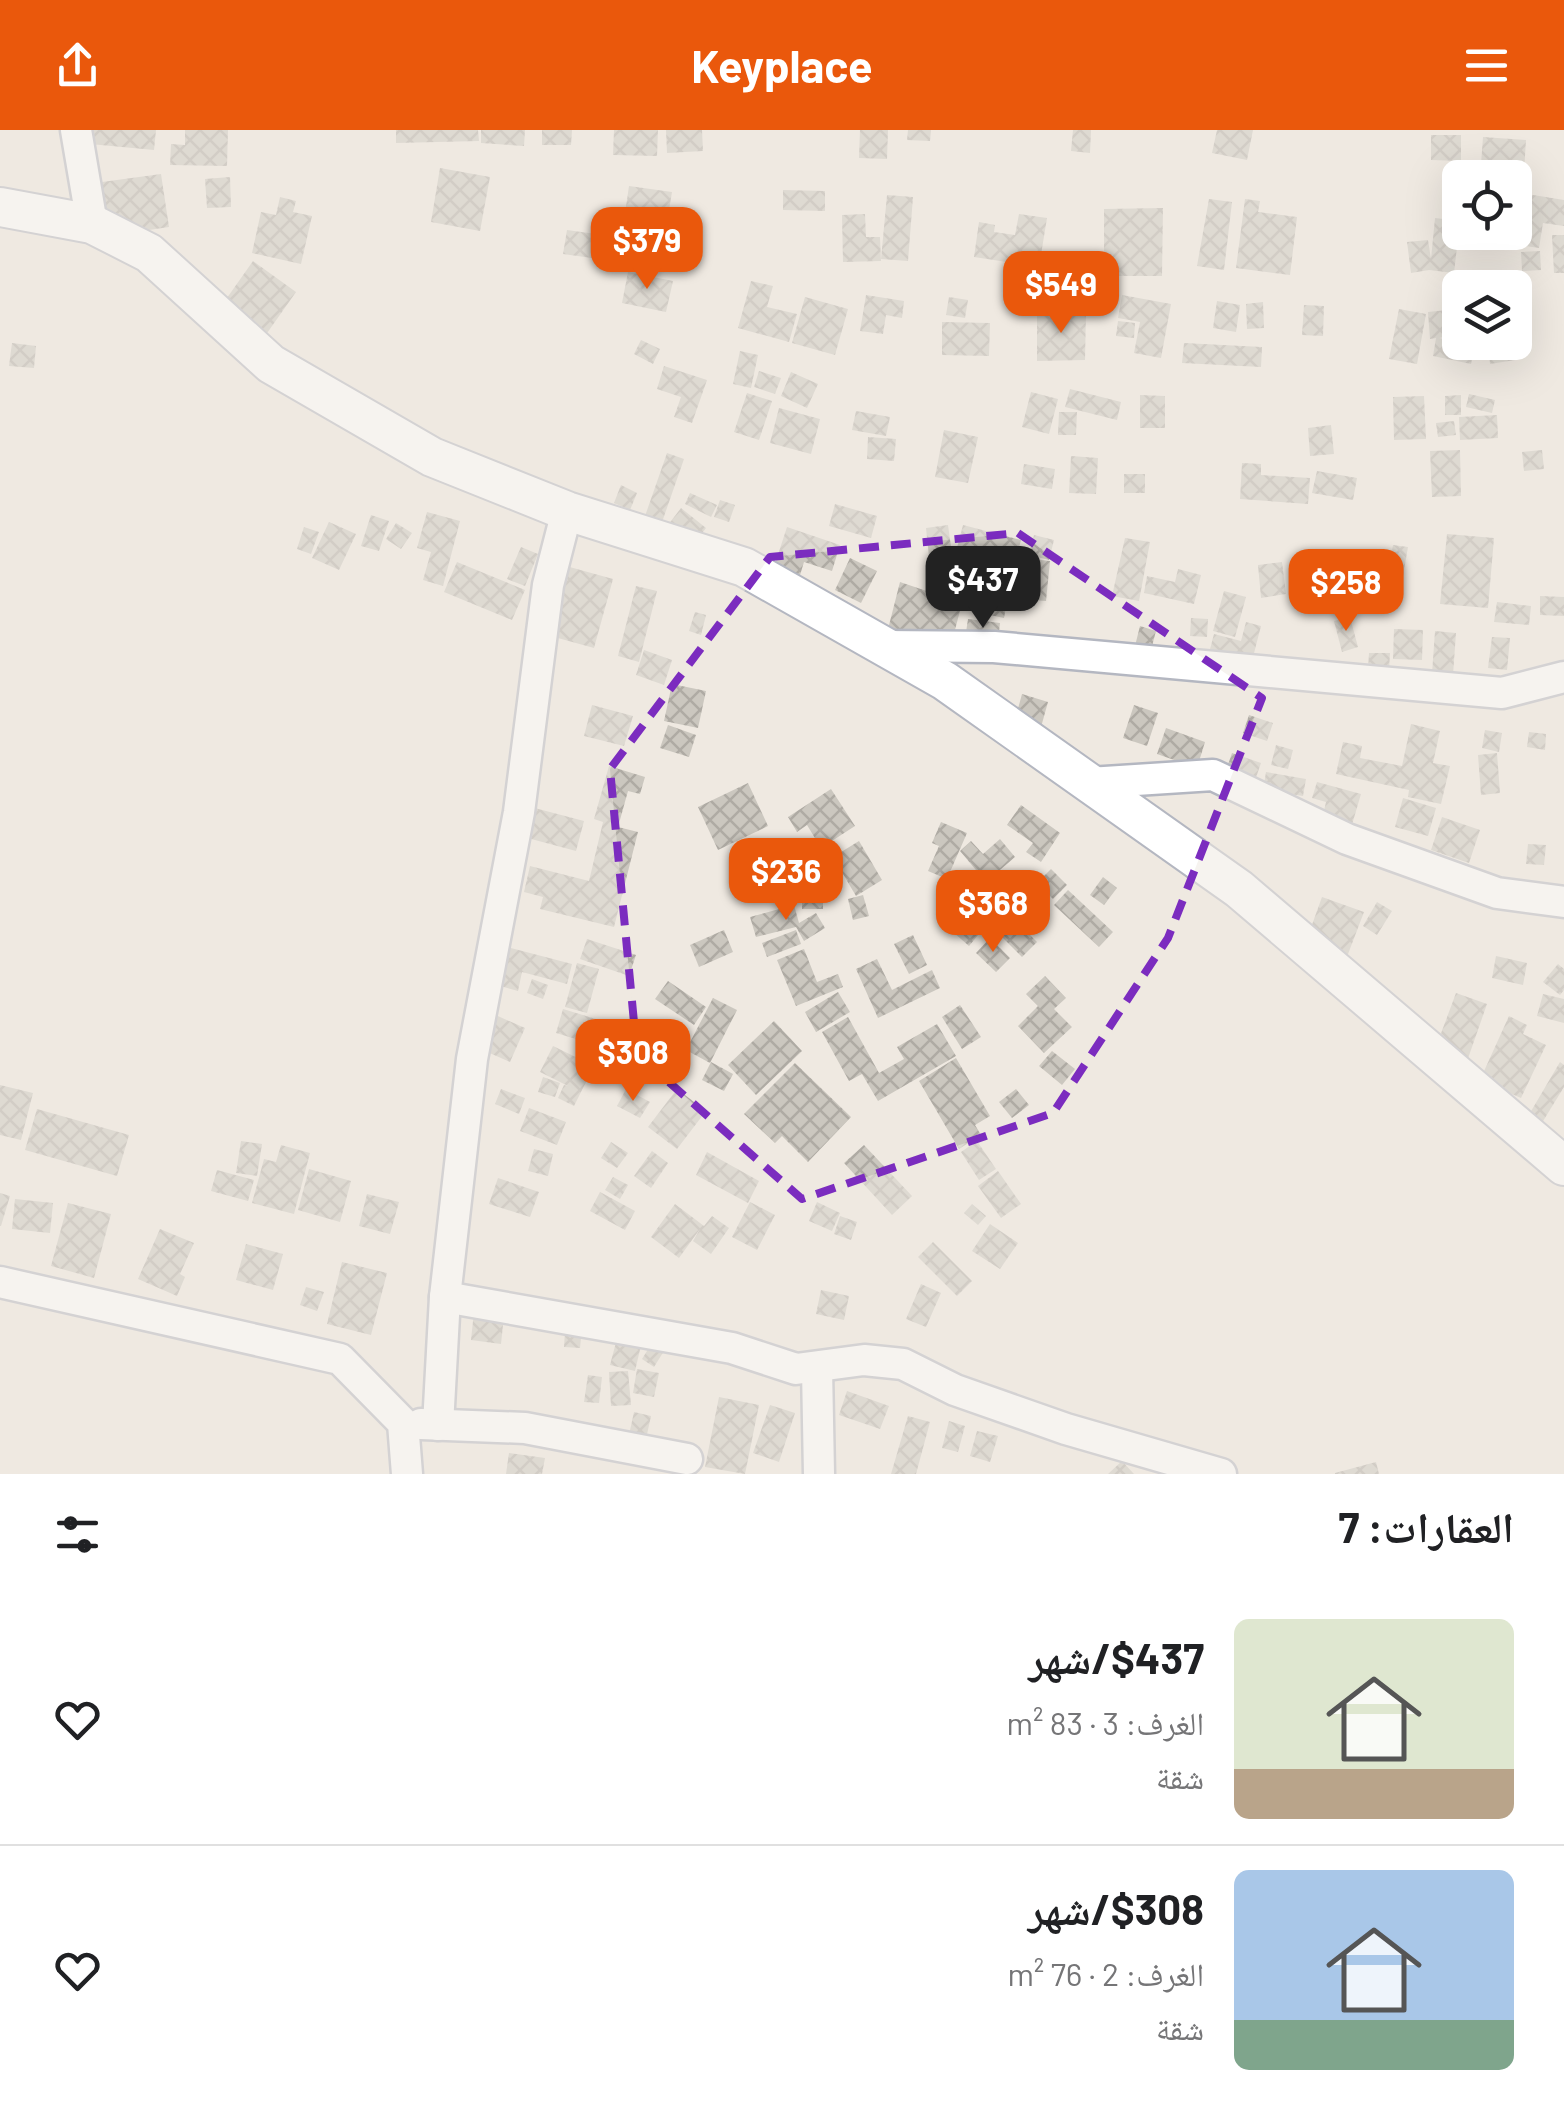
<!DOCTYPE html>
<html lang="ar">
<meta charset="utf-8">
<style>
:root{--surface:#fff;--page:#f6f6f6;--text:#202124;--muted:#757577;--line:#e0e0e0;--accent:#ea580c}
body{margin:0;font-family:Barlow,"Noto Naskh Arabic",sans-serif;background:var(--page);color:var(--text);direction:rtl;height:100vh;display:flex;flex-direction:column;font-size:38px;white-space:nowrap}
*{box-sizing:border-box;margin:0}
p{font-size:32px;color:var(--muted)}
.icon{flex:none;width:55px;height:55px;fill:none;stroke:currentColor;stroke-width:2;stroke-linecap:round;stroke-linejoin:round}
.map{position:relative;height:1344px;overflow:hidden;direction:ltr}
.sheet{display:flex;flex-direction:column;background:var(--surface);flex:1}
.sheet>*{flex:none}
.controls{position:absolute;left:1442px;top:30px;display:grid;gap:20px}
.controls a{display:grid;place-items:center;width:90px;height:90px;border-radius:15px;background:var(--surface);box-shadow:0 10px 40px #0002;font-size:50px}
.price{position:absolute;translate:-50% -85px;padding:0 22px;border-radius:20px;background:var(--accent);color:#fff;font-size:32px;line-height:65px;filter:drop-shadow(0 2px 5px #0008)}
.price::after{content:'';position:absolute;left:50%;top:60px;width:30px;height:22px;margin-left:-15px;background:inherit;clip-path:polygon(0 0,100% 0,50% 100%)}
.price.active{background:#222;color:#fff}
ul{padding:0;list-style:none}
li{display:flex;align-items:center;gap:30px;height:250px;padding:0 50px}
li+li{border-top:2px solid var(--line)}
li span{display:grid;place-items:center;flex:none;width:280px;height:200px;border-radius:15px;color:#555}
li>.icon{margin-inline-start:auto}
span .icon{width:120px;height:120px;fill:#fffc;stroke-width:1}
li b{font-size:42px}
h2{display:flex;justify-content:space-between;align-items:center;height:120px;padding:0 50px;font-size:42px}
header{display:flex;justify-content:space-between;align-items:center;height:130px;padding:0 50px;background:var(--accent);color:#fff;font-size:45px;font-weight:700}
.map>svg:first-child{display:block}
.building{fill:url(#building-cross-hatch)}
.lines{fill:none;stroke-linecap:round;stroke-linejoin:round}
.minor-casing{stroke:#b4b7c1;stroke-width:35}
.tertiary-casing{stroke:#b4b7c1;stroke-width:42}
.minor{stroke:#fff;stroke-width:30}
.tertiary{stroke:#fff;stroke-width:38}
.marked{fill:none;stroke:#7b2cbf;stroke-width:8;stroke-dasharray:20 12;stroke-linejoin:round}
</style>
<header><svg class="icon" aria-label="menu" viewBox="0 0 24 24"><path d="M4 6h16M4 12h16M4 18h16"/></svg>Keyplace<svg class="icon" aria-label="share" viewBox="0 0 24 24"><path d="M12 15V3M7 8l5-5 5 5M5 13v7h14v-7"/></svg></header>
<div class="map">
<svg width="1564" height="1344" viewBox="0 0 1564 1344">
<defs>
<pattern id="building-cross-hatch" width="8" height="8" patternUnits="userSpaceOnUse" patternTransform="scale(2.5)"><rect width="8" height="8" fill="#cbc7bf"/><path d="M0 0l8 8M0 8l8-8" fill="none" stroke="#afaba4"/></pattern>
</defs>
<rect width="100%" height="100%" fill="#efe9e1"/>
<g class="building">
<path d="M91,0H156L154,20L90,14Z"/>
<path d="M185,0H228L227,36L170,35L171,14L185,15Z"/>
<path d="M396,0H478L479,11L396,13Z"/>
<path d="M481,0H525L524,16L481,13Z"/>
<path d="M542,0H572L571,15H542Z"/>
<path d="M614,0H658L657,26L613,25Z"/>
<path d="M666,0H702L703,21L667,23Z"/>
<path d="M860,0H888L887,29L859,28Z"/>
<path d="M908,0H931L930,11L907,10Z"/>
<path d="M1073,0H1091L1090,23L1071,21Z"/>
<path d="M1217,0H1253L1247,30L1212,23Z"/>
<path d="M1431,5H1461V31L1431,30Z"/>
<path d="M1483,7L1526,10L1523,58H1515V48H1480Z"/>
<path d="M440,38L490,47L480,101L431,92Z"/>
<path d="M161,44L169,97L149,100L151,119L112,125L102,52Z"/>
<path d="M230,47L231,77L207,78L205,49Z"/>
<path d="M629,56L672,62L665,104L623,97Z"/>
<path d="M783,60L825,61V81L783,80Z"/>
<path d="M1527,64L1564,70V96L1543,93L1539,118L1519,115Z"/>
<path d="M887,65L913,67L908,131L881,129Z"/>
<path d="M280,67L296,71L293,82L312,86L301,134L252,123L261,82L276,85Z"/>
<path d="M1209,69L1232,72L1224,140L1197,136Z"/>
<path d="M1245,69L1260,71L1258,82L1297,87L1290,145L1236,138Z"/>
<path d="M1163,78L1162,146H1104V79Z"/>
<path d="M865,84L866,107H880L881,131L843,132L842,85Z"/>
<path d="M1019,84L1047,88L1039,137L974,127L979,92L995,95L994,102L1015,105Z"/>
<path d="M1435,88L1460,91L1454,143L1429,140L1411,143L1407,112L1428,110L1431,129Z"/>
<path d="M567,100L596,104L592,128L563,124Z"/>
<path d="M1460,102H1480V120L1459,119Z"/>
<path d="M1552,105H1564V143H1554Z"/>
<path d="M637,116L665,123L660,141L633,135Z"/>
<path d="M1540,121L1541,140L1522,141L1521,122Z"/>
<path d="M253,131L296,162L265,206L222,175Z"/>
<path d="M628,142L673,151L666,182L622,173Z"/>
<path d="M751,151L773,156L767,177L797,184L789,212L738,198Z"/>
<path d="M866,165L904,171L902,188L886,185L883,204L860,201Z"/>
<path d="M1122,165L1171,174L1161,228L1134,223L1140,192L1118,188Z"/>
<path d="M805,167L848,179L835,225L792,213Z"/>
<path d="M949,167L968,170L965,188L946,185Z"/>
<path d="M1217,171L1240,175L1236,202L1213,198Z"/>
<path d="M1263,172L1264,198L1247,199L1246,174Z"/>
<path d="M1304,175L1324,176L1323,206L1302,205Z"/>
<path d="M1399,179L1426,184L1417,234L1389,229Z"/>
<path d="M1447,180L1450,206L1439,208L1475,215L1471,234L1433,226L1436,208L1430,209L1428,182Z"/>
<path d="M1037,182H1086L1085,230L1037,231Z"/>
<path d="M1118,191L1135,193L1134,208L1116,206Z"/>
<path d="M942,192L990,193L989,226L942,225Z"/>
<path d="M641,210L660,219L653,234L634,224Z"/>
<path d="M1488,212H1512L1515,230L1490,234Z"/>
<path d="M12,213L36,216L34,238L9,236Z"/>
<path d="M1184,213L1262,217L1261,237L1182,233Z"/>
<path d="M740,221L758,225L751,258L733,254Z"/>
<path d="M664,236L707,250L692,293L674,287L681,267L657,259Z"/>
<path d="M759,241L781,248L775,264L754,257Z"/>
<path d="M791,242L818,254L807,278L781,266Z"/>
<path d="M1070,259L1121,272L1117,290L1065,277Z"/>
<path d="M1031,262L1058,269L1049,304L1022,297Z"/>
<path d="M747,263L772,271L759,310L734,302Z"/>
<path d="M1469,264L1495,270L1492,283L1466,277Z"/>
<path d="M1140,265L1165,266V298H1140Z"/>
<path d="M1461,265V285H1445V266Z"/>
<path d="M1424,266L1426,309L1394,310L1393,267Z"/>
<path d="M779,278L820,289L811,324L770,313Z"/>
<path d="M856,281L890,287L886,306L852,300Z"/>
<path d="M1059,282H1077L1076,305H1058Z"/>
<path d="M1497,285L1498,308L1460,310L1459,287Z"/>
<path d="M1454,291L1456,305L1438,307L1436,293Z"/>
<path d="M1331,295L1334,324L1310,326L1308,298Z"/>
<path d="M944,300L978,307L968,353L935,347Z"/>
<path d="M868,307L896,309L894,331L867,329Z"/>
<path d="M1460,320L1461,366L1432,367L1430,321Z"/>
<path d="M1542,320L1544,339L1524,341L1522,322Z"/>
<path d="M667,323L684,329L661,395L644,389Z"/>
<path d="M1071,326L1098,328L1096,364L1069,363Z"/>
<path d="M1242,333L1261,334V345L1310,348L1308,374L1240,369Z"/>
<path d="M1024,334L1055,339L1052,359L1021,354Z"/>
<path d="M1317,341L1357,348L1353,370L1312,363Z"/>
<rect x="1124" y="344" width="21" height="19"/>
<path d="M621,355L637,363L630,380L614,373Z"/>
<path d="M690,363L717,375L711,387L685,374Z"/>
<path d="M720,370L735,375L729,392L714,387Z"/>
<path d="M835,374L877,386L871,408L829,396Z"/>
<path d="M681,378L706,398L690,419L665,399Z"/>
<path d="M427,382L460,391L443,456L423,450L431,422L417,418Z"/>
<path d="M371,385L389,391L379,421L361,416Z"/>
<path d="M329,392L356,404L339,440L312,428Z"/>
<path d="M396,393L412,403L401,419L386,409Z"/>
<path d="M948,395L952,424L929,427L926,398Z"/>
<path d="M963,395L1021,410L1010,452L952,437Z"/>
<path d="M304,397L319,402L311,424L297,419Z"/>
<path d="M787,397L840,415L832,441L804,432L797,455L771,446Z"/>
<path d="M1447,404L1494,408L1488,478L1440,474Z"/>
<path d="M1034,405L1054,410L1049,430L1029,425Z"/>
<path d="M1125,408L1150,412L1139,471L1112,466Z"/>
<path d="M1393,415L1408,417L1403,446L1388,443Z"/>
<path d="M521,417L538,424L525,456L507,449Z"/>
<path d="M850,428L877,441L861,473L835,460Z"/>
<path d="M1023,428L1050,431L1046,471L1019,469Z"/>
<path d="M457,432L525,460L512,490L444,462Z"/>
<path d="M1282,432L1286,464L1261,468L1258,435Z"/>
<path d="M566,436L613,449L594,518L547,505Z"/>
<path d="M1178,439L1201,445L1194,474L1144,463L1147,446L1175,452Z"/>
<path d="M900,452L962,473L950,519L885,511Z"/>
<path d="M636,456L657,461L639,532L618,526Z"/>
<path d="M985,461L1008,466L1004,488L980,483Z"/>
<path d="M1224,461L1246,467L1235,507L1213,501Z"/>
<path d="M1318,462L1336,465L1334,480L1316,478Z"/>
<path d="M1362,462H1382L1381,483L1362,482Z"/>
<path d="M1540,466L1564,467V486L1540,485Z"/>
<path d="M1497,472L1531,476L1529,495L1494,492Z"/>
<path d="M695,482L706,485L701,505L689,501Z"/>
<path d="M1350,487L1358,517L1342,522L1334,491Z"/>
<path d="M1191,488L1208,489L1207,507L1190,506Z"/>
<path d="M968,489L1000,493L998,512L965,509Z"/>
<path d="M1246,492L1261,496L1252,531L1204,542L1214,504L1241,511Z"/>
<path d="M1140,496L1156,501L1150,524L1134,520Z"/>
<path d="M1394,499L1423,500L1422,530L1393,529Z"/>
<path d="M1435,501L1456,503L1452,559L1431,558Z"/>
<path d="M1492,507L1510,508L1507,540L1488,538Z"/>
<path d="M644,520L672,530L664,555L636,545Z"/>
<path d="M1369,523H1390L1389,541L1368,540Z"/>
<path d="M672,554L706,561L698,598L664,591Z"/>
<path d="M1022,564L1048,572L1036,615L1010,608Z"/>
<path d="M592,575L633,586L624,616L584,606Z"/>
<path d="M1134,575L1158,583L1147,616L1123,608Z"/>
<path d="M1249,585L1273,593L1267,611L1243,603Z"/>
<path d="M1411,594L1440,601L1433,633L1450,636L1441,674L1408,667L1409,660L1336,644L1343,612L1362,616L1360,628L1402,636Z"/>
<path d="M668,595L696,605L689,627L660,618Z"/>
<path d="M1166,598L1205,612L1197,638L1157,624Z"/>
<path d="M1485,600L1502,603L1499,622L1482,618Z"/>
<path d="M1529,602L1546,604L1545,620L1527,617Z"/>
<path d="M1276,615L1293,620L1288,639L1271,635Z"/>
<path d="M1232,623L1261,633L1249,668L1220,658Z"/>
<path d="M1497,623L1500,663L1481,665L1478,625Z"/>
<path d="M609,636L645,647L640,664L628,661L618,697L638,702L614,797L540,779L543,767L524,762L530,736L589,751L603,692L594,689Z"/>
<path d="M1266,642L1306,649L1303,666L1283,663L1261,672Z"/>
<path d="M1317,652L1361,664L1351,698L1322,690L1326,672L1312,668Z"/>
<path d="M748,653L768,696L718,720L698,677Z"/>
<path d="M831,659L855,696L821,718L807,695L797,702L788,687Z"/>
<path d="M1403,668L1436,678L1428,706L1395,697Z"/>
<path d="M1021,675L1060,703L1041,732L1026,722L1033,713L1007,695Z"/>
<path d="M527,676L584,691L576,721L520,706Z"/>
<path d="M1442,687L1480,700L1469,733L1431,720Z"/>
<path d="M941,692L967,703L947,749L928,741L939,716L932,713Z"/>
<path d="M1000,709L1015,727L986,752L960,721L971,711L983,724Z"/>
<path d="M859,711L882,750L856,766L833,727Z"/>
<path d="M1528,714L1546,715L1544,735L1526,734Z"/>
<path d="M807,718L812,742L766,751L761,728Z"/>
<path d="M755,738L764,765L747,771L738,744Z"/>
<path d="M1051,739L1067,755L1053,769L1037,753Z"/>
<path d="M1103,747L1117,758L1104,775L1090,765Z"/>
<path d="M1068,760L1113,802L1099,817L1054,775Z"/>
<path d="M802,762L823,763V779H802Z"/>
<path d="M863,765L869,786L853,790L848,769Z"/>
<path d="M1322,767L1364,782L1345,832L1304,817Z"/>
<path d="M1377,772L1392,781L1377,805L1363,796Z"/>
<path d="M977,774L993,787L969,816L953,802Z"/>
<path d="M794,775L799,793L816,783L825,798L804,811L796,797L756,807L750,787Z"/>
<path d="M1013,788L1037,812L1022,827L998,803Z"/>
<path d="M724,800L733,822L699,837L690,815Z"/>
<path d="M796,800L801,814L767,827L762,813Z"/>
<path d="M913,805L927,835L909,844L894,814Z"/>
<path d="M990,808L1010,828L996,842L976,823Z"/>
<path d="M587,809L636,825L629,846L580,829Z"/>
<path d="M496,814L572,834L567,854L522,842L518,861L486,852Z"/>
<path d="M804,819L817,852L838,844L843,857L796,876L777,830Z"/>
<path d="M1496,826L1527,833L1523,855L1492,848Z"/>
<path d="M877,829L892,860L932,840L940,858L878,888L856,839Z"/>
<path d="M577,833L599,839L587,883L565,877Z"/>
<path d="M1558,834L1564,839V860L1560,865L1543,852Z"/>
<path d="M1045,846L1066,868L1054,879L1072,897L1044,923L1018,896L1038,876L1026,864Z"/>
<path d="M532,849L548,855L543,869L527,863Z"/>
<path d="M668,851L706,877L694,895L655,869Z"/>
<path d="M838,862L850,882L816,902L805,882Z"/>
<path d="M1456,863L1487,874L1465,937L1433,925Z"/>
<path d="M1543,864L1564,869V893L1537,886Z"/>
<path d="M713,868L737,880L710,933L686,920Z"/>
<path d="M960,875L981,907L962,919L942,887Z"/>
<path d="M563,879L596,889L589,913L556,903Z"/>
<path d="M491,883L525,898L510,932L476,917Z"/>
<path d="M1509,886L1527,895L1523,904L1546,915L1521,968L1480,950Z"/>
<path d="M848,887L879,943L904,929L897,917L937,894L956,926L878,971L862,944L849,951L822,902Z"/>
<path d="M774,891L802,921L756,965L728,935Z"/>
<path d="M553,916L594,936L574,976L558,968L564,955L568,956L540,942Z"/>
<path d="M1052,921L1075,939L1062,955L1039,936Z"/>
<path d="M956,928L990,986L975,995L981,1005L959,1019L919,951Z"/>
<path d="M711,932L733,944L724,961L702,950Z"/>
<path d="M1560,932L1564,935V957L1540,996L1527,988Z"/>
<path d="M795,933L851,987L808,1032L782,1006L775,1013L744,984Z"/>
<path d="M543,947L560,953L555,967L538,962Z"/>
<path d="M0,955L33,963L21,1010L0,1005Z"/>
<path d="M501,959L525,968L519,984L495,974Z"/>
<path d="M626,959L650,972L640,988L617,976Z"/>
<path d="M677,959L706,981L677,1019L648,997Z"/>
<path d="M1016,959L1029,975L1012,988L999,972Z"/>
<path d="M529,978L566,992L557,1015L520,1001Z"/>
<path d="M37,979L129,1005L117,1046L25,1020Z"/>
<path d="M241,1011L262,1014L257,1046L236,1043Z"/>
<path d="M977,1011L996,1039L979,1050L961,1022Z"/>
<path d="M611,1012L628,1023L617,1038L601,1028Z"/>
<path d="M281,1015L310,1023L294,1084L252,1073L264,1029L276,1032Z"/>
<path d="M864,1015L912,1066L892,1085L844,1033Z"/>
<path d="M534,1019L553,1024L548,1046L528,1041Z"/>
<path d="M652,1021L668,1033L651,1058L634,1046Z"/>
<path d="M707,1022L759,1051L748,1073L696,1045Z"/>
<path d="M309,1039L351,1051L340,1092L298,1080Z"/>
<path d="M217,1040L254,1050L248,1071L211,1061Z"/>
<path d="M998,1041L1021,1074L1001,1088L978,1056Z"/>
<path d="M613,1047L628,1055L620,1069L605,1060Z"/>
<path d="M498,1048L539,1062L530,1087L489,1074Z"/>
<path d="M600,1062L635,1081L625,1100L590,1081Z"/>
<path d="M0,1063L10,1066L1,1096H0Z"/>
<path d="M367,1064L399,1072L390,1104L359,1096Z"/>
<path d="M15,1069L53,1073L50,1103L12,1099Z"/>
<path d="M750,1072L775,1085L757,1120L732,1107Z"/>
<path d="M817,1072L840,1083L832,1101L809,1091Z"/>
<path d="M68,1073L111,1084L94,1148L51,1136Z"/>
<path d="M675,1074L704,1096L712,1086L729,1098L711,1124L693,1111L700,1099L679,1128L651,1107Z"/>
<path d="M972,1074L986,1086L978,1095L964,1083Z"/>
<path d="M840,1086L857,1092L851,1110L834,1104Z"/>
<path d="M990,1094L1018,1113L1000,1139L972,1121Z"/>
<path d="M160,1099L194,1113L180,1144L185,1147L177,1166L138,1149Z"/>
<path d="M933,1112L972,1151L957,1166L918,1127Z"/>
<path d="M246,1114L283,1124L273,1160L236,1150Z"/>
<path d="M342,1132L387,1143L371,1205L327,1194Z"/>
<path d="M921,1154L941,1163L926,1197L906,1189Z"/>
<path d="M306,1157L324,1162L317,1181L300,1175Z"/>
<path d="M821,1160L849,1166L844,1190L816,1184Z"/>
<path d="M475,1172L505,1176L501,1214L471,1210Z"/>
<path d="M566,1186L583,1187L580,1218L564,1217Z"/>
<path d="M619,1201L643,1207L635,1241L610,1235Z"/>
<path d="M652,1213L664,1221L654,1237L642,1229Z"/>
<path d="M637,1239L659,1243L654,1267L633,1263Z"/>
<path d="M628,1241L631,1275L611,1276L609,1242Z"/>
<path d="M588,1245L602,1247L599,1273L584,1272Z"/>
<path d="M847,1261L889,1276L880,1299L839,1285Z"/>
<path d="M719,1267L759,1275L745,1344L705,1337Z"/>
<path d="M770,1275L795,1283L779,1332L753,1323Z"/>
<path d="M634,1282L651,1286L646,1309L629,1305Z"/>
<path d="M908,1286L930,1292L916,1344H891Z"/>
<path d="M949,1291L965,1296L958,1322L942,1318Z"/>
<path d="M977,1301L998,1306L990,1332L970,1326Z"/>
<path d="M509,1323L545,1328L542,1344H506Z"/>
<path d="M1122,1331L1134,1344H1108Z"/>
<path d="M1376,1332L1379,1344H1335V1343Z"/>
</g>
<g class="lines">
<g class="minor-casing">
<g id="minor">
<path d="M76,0L92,94"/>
<path d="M884,516L994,517L1502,563L1564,547"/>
<path d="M1089,653L1213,645L1347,709L1497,763L1564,772"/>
<path d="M0,1152L340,1229L403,1293L407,1344"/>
<path d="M445,1167L732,1218L796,1239L864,1230L903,1234L955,1260L1066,1299L1221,1344"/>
<path d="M817,1238L819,1344"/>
<path d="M421,1294L525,1298L687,1329"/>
<path d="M438,1295L445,1167L472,929L519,682L548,455L567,381"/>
</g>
</g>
<g class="tertiary-casing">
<path id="tertiary" d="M0,77L92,94L149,123L271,234L432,327L567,381L744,437L945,551L1239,759L1564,1036"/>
</g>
<use href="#minor" class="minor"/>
<use href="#tertiary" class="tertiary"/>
</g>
<path d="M0 0H1564V1344H0ZM1018,403L1262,568L1168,808L1053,983L802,1069L637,924L610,639L770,427Z" fill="#efe9e1" fill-opacity=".55" fill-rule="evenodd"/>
<path class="marked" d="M1018,403L1262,568L1168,808L1053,983L802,1069L637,924L610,639L770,427Z"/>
</svg>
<div class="controls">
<a><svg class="icon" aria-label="locate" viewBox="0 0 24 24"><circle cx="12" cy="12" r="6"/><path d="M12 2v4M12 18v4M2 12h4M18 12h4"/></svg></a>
<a><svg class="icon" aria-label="layers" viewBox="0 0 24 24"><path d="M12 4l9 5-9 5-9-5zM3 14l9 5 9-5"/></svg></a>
</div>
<b class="price" style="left:647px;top:162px">$379</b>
<b class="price" style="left:1061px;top:206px">$549</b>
<b class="price active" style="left:983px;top:501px">$437</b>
<b class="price" style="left:1346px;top:504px">$258</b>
<b class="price" style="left:786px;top:793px">$236</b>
<b class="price" style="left:993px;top:825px">$368</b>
<b class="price" style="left:633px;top:974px">$308</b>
</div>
<section class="sheet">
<h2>العقارات: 7<svg class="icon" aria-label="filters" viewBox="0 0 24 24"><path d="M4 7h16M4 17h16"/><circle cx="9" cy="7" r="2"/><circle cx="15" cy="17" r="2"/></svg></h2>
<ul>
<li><span style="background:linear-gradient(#dfe7d0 75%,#b9a48a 0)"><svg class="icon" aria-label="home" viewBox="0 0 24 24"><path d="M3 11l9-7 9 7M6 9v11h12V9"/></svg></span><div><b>$437/شهر</b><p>الغرف: 3 · 83 m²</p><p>شقة</p></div><svg class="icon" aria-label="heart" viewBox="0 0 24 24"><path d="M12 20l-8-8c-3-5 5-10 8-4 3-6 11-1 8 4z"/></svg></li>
<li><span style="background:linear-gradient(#a9c7e8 75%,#7fa58c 0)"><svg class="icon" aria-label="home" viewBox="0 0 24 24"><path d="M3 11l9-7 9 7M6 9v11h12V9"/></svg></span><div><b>$308/شهر</b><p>الغرف: 2 · 76 m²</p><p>شقة</p></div><svg class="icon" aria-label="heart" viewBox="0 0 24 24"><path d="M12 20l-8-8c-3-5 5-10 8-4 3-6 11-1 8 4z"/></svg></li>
</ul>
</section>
